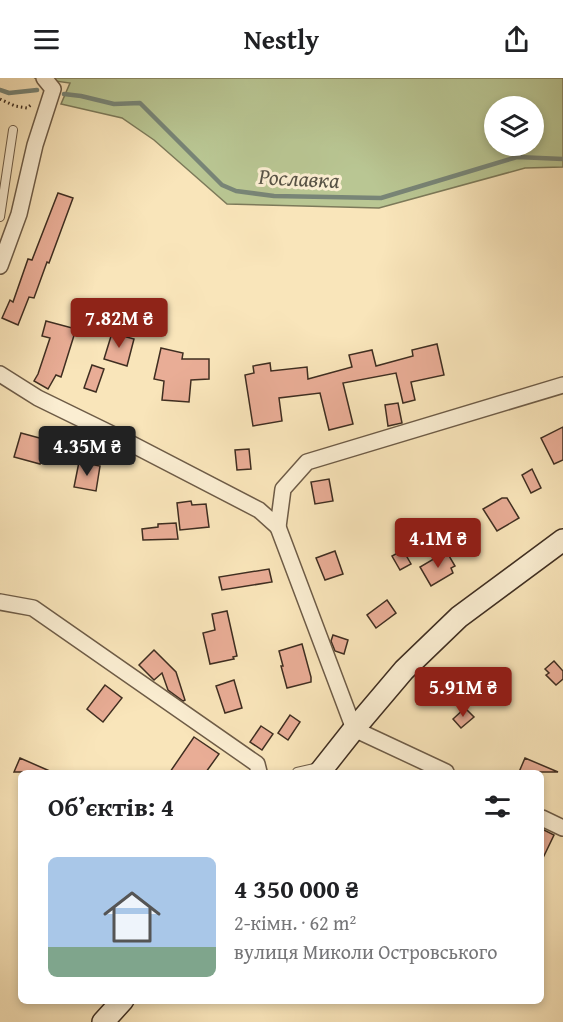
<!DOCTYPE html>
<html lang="uk">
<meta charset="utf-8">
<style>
:root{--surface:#fff;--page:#f2f2f2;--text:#202124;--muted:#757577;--line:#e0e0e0;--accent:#8f2418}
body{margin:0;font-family:"Gentium Book Plus",serif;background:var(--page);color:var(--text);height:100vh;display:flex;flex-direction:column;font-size:22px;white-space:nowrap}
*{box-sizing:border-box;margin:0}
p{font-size:20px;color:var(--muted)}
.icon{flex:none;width:33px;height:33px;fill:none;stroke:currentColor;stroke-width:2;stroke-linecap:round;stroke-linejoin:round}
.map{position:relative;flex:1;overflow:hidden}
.side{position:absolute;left:18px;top:692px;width:526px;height:234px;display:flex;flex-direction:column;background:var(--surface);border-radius:9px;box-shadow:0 3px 9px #0003}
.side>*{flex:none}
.buttons{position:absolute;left:484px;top:18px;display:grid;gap:12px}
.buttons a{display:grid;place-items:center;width:60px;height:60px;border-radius:50%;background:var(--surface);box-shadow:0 3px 9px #0003;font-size:30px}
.price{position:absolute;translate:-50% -51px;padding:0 14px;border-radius:6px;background:var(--accent);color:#fff;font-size:20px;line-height:39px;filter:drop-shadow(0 2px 3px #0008)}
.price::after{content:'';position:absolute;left:50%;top:36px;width:18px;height:14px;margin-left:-9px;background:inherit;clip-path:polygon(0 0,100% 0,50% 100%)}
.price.selected{background:#222;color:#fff}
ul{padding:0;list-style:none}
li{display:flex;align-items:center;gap:18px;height:150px;padding:0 30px}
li+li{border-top:2px solid var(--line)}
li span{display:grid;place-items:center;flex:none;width:168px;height:120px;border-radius:9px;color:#555}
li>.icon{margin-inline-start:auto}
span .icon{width:72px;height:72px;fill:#fffc;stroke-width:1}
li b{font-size:26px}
h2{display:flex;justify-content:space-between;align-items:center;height:72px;padding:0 30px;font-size:26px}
header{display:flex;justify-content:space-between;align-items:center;height:78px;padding:0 30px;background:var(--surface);font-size:27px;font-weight:800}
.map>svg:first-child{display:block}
.green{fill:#b9c693;stroke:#7c7a5a;stroke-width:1.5;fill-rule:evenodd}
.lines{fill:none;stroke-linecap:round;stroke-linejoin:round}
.stream{stroke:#788577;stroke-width:4.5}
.building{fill:#e9ad96;stroke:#3f2e21;stroke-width:1.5}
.lane-casing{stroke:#6e5c47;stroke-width:10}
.street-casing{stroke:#6e5c47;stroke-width:18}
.secondary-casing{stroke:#3f2e21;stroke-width:24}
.path{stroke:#3f2e21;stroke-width:3;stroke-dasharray:1.5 3;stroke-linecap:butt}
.lane{stroke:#fbeed2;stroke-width:8}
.street{stroke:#fbeed2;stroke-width:15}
.secondary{stroke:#fbeed2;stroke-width:21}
.labels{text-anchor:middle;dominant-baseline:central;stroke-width:6;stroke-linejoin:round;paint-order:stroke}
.water-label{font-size:22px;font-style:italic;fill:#575245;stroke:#fbeed2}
</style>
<header><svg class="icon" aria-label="menu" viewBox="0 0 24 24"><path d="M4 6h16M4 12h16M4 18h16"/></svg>Nestly<svg class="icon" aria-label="share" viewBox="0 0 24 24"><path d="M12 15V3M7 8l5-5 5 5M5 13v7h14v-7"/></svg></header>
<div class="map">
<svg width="563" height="944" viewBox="0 0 563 944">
<rect width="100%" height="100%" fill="#f9e5ba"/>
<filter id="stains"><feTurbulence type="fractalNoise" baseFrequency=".00333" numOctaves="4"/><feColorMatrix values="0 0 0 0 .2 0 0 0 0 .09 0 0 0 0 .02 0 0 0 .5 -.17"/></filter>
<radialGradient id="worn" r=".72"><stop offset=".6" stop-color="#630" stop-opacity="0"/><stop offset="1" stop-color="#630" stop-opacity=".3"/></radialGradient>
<path class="green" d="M34,0H563V89L525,90L379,130L227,126L154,62L122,40L61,26L70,5ZM495,28H534V68H495Z"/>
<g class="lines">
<g class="stream">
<path d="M0,12L9,15L37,12"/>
<path d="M64,16L81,18L114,26L140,25L222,107L236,113L274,118L381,120L517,79L563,81"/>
</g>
</g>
<g class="building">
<path d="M58,115L73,120L49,185L47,184L34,220L29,219L18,247L2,240L10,222L13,224L28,181L32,182Z"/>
<path d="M46,243L76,251L62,296L61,299L56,297L48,311L34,303L38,296L50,260L42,258Z"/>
<path d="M112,255L134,261L127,288L104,281Z"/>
<path d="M437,266L444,297L411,304L415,322L403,325L396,295L343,305L353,346L329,352L320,315L279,320L282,343L253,348L245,297L254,295L253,288L270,285L271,293L307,289L308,301L352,289L349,277L372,272L376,288L413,278L412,272Z"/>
<path d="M161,270L183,275L182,281H209V301L191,302L189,324L162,322L164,303L154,301Z"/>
<path d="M92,287L104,291L96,314L84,310Z"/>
<path d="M398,325L402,345L388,348L385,327Z"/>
<path d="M563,349V382L554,386L541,360Z"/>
<path d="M21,355L47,362L40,386L14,379Z"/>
<path d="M249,371L251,391L237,392L235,372Z"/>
<path d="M79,384L100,388L96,413L74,409Z"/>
<path d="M532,391L541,410L531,415L522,397Z"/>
<path d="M329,401L333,423L315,426L311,404Z"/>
<path d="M502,420H507L519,440L497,453L483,431Z"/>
<path d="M191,423L192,427L206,426L209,449L180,452L177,425Z"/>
<path d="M176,445L178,461L143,462L142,451L158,449V446Z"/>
<path d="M403,472L411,486L400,492L392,478Z"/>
<path d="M335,473L343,496L325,502L316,480Z"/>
<path d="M442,476L444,479L448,476L455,488L451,490L453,495L431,508L420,489Z"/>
<path d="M269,491L272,504L222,512L219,499Z"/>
<path d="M387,522L396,535L376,550L367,537Z"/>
<path d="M227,533L237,578L233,579L234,581L210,586L203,555L215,552L212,536Z"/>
<path d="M333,557L348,562L344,576L335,573L331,563Z"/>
<path d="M302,566L311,599V604L287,610L281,588H283L279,573Z"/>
<path d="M154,572L176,594L185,622L183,623L168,612L162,595L154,602L139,587Z"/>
<path d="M554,583L563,593V601L556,607L546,597L549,595L545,591Z"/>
<path d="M439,599L447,608L433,620L425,612Z"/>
<path d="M234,602L242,630L225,635L216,608Z"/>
<path d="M105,607L122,620L103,644L87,631Z"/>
<path d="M465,630L474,639L461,650L453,641Z"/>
<path d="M290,637L300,644L288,662L278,655Z"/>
<path d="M261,648L273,656L262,672L250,664Z"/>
<path d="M194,659L219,676L206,694H170Z"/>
<path d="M20,680L52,694H14Z"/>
<path d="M525,680L558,694H519Z"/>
<path d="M542,751L554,757L542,782Z"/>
</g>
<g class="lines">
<g class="lane-casing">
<g id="lane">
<path d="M0,139L13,52"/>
<path d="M297,694L319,689"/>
</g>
</g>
<g class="street-casing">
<g id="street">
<path d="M0,188L19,136L35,67L53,11L44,0"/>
<path d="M0,296L38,320L122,361L259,432L278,449L283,411L307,384L563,307"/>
<path d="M278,449L354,651L446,694"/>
<path d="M0,524L33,530L257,686L259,694"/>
<path d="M542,740L563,750"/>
</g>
</g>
<g class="secondary-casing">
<g id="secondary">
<path d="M320,694L354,651L404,592L459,539L563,462"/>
<path d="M103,944L123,922"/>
</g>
</g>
<path class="path" d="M0,21L15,28L27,30L32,26"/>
<use href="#lane" class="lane"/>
<use href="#street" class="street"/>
<use href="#secondary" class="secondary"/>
</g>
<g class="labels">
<g class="water-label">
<text transform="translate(299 100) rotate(3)">Рославка</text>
</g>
</g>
<rect width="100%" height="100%" filter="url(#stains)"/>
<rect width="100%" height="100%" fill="url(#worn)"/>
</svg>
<div class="buttons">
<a><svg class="icon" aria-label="layers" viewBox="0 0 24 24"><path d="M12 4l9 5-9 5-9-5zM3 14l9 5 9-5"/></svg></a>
</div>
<b class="price" style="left:119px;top:271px">7.82M ₴</b>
<b class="price selected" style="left:87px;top:399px">4.35M ₴</b>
<b class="price" style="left:438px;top:491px">4.1M ₴</b>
<b class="price" style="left:463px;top:640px">5.91M ₴</b>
<section class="side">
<h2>Об’єктів: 4<svg class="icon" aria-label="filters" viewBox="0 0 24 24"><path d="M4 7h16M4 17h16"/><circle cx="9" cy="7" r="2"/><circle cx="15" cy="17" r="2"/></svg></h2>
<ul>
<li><span style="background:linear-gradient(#a9c7e8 75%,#7fa58c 0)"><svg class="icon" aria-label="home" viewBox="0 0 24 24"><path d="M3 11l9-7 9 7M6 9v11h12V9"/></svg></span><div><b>4 350 000 ₴</b><p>2-кімн. · 62 m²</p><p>вулиця Миколи Островського</p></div></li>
</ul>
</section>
</div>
